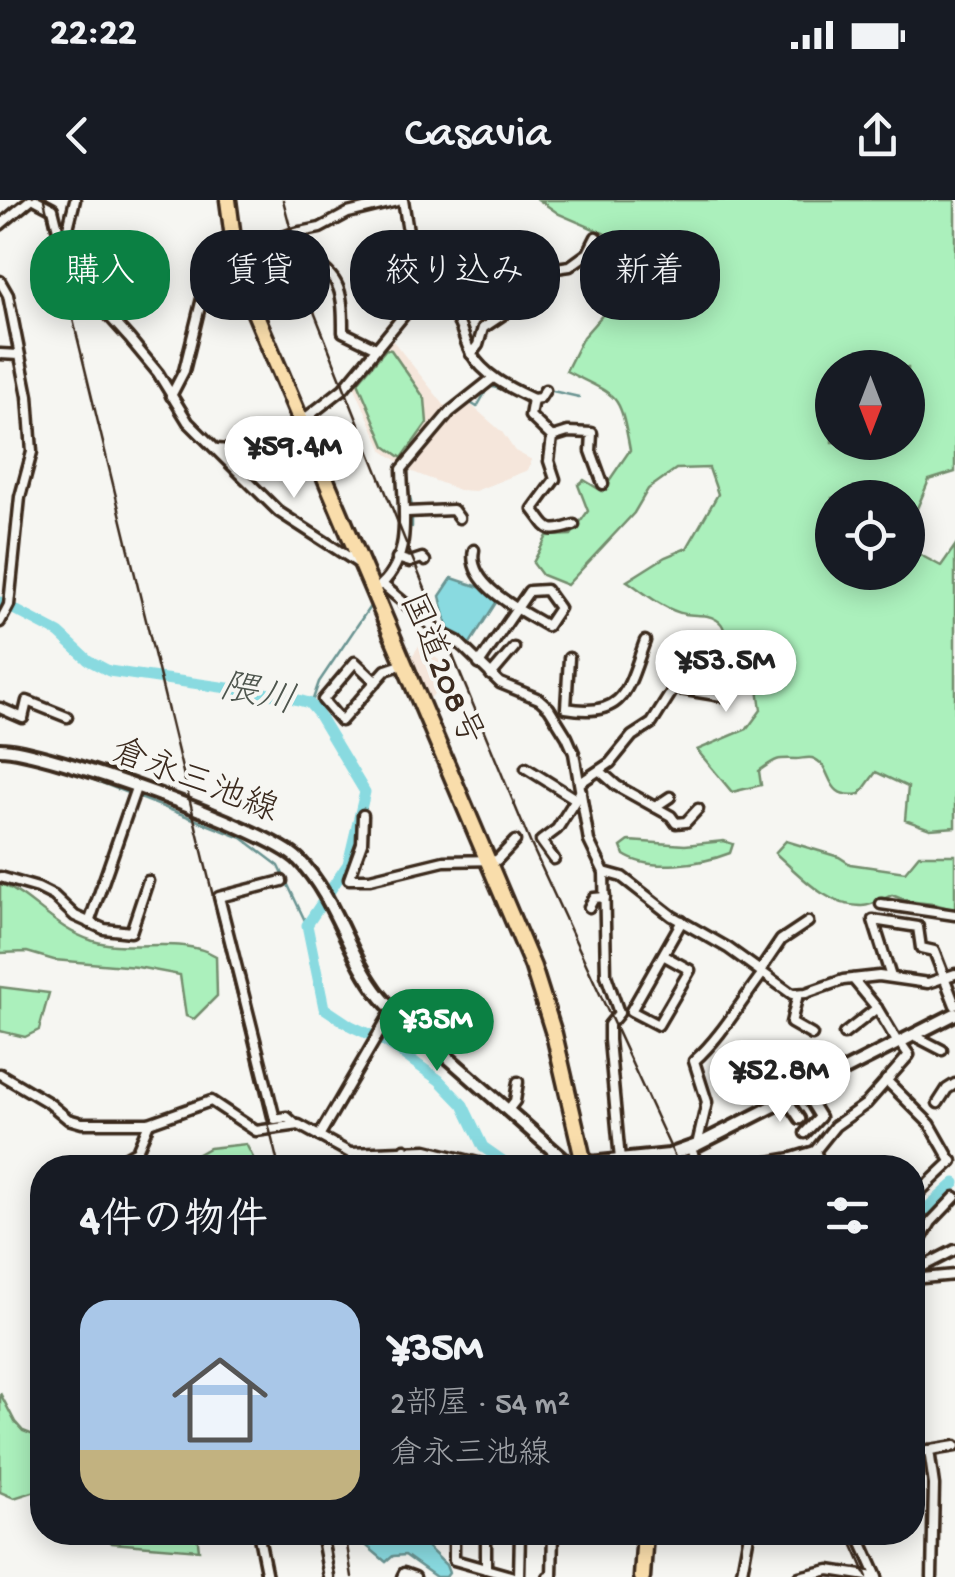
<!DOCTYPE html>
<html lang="ja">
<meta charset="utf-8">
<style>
:root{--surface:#171b24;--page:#20242c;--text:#f1f3f6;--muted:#9ea1a6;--line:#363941;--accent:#0b8043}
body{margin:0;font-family:"Gochi Hand","Klee One",sans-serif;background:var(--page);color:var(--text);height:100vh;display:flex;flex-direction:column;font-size:38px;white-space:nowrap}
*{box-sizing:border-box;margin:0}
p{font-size:32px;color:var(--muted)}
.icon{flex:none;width:55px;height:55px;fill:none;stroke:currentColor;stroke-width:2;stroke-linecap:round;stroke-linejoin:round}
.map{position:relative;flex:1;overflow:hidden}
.drawer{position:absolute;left:30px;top:955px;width:895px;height:390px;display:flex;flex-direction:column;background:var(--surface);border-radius:40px;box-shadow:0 5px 25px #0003}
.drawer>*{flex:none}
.hud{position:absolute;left:30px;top:30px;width:895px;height:90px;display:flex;gap:20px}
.needle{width:65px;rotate:180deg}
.controls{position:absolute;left:815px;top:150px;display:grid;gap:20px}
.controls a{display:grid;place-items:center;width:110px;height:110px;border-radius:50%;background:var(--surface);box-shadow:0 5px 25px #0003;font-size:50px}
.price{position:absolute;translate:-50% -85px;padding:0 22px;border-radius:35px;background:#fff;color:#222;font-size:32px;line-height:65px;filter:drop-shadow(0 2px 5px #0008)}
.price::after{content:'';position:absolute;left:50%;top:60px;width:30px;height:22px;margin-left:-15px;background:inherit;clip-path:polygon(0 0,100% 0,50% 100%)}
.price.active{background:var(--accent);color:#fff}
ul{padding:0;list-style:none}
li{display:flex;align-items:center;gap:30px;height:250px;padding:0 50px}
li+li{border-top:2px solid var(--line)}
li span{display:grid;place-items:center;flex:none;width:280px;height:200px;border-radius:30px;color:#555}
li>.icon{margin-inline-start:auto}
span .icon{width:120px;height:120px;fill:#fffc;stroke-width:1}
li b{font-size:42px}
h2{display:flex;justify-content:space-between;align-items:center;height:120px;padding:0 50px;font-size:42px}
.tag{padding:0 35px;border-radius:40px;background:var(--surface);box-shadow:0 5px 25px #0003;font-size:35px;line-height:90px}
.tag.active{background:var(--accent);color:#fff}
.status{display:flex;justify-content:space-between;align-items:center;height:70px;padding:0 50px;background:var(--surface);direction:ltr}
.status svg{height:28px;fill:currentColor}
header{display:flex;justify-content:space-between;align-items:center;height:130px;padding:0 50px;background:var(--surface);font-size:45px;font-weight:600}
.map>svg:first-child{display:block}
.built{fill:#f5e6db}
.green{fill:#abf0bc;stroke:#738d6d;stroke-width:2.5;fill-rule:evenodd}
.water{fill:#89dae0;stroke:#6a9492;stroke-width:2.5}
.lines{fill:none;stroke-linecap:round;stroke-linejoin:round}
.stream{stroke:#6a9492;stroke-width:2.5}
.river{stroke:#89dae0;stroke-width:11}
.street-casing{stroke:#3b2a1e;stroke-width:15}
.secondary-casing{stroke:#3b2a1e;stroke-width:18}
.highway-casing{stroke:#3b2a1e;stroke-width:21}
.street{stroke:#f6f6f2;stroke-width:8}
.secondary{stroke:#f6f6f2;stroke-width:10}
.highway{stroke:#f9ddab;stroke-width:14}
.rail{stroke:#3b2a1e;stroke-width:2.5}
.labels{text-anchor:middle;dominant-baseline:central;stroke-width:8;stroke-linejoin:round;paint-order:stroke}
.street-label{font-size:35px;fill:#3b2a1e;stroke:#f6f6f2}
.water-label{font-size:38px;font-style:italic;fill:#4e564e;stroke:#f6f6f2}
</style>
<div class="status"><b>22:22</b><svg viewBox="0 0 49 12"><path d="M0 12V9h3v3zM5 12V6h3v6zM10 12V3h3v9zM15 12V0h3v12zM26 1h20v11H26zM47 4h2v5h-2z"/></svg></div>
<header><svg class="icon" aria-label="back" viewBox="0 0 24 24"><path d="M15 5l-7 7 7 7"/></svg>Casavia<svg class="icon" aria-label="share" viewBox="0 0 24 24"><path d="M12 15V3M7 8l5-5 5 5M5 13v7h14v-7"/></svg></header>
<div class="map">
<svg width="955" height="1377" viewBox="0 0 955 1377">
<rect width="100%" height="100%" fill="#f6f6f2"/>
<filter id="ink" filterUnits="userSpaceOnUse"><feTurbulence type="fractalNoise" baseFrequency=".01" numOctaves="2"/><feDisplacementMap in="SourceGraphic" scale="20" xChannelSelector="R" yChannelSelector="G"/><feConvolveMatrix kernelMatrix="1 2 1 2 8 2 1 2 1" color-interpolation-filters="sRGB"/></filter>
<g filter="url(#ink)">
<g class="built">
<path d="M389,136L449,211L402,264L383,251L352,181Z"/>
<path d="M469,203L502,232L515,251L532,260L528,270L475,291L459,290L410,271L439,233Z"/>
<path d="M420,444L453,472L427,502L409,461Z"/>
</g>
<g class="green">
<path d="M539,0H955V272L929,280L908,330L911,350L941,366L955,346V627L930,629L905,620L908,587L876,572L860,594C822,601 835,565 812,558C807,557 801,559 796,559C775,558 776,559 759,571L761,585L732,592L697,550L747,529L761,510L753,453L734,452L725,442C725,433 725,425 717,420C707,413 696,416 685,414C664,410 644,392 627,381L665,357L687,348L718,294L709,268L676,269L648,289L634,313L567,385L542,375L533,363L547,336L571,335L588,311L578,285L584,280L602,291L630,250C619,190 619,198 566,171L583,137L613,103L643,50L559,14ZM832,168H908V242H832ZM832,298H908V372H832Z"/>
<path d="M386,149L391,150L425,199L427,223L402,258L385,246L358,182Z"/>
<path d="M629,641L685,645L724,641L733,644L730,653C702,664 650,672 624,655L621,647Z"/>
<path d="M786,641L839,657L850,664L905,672L919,655H955V711C932,699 917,707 892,695C883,699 872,706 862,706C827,707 799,674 775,653Z"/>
<path d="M0,683C36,699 53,728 93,741C132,753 181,735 216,756L217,796L194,819L186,816L180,775L137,767L54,760L27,752L0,753Z"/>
<path d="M0,787L49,793L39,830L25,837L0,831Z"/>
<path d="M246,944L258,967H175L209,948Z"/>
<path d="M0,1193L15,1222L23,1231L36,1236L42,1234V1289L14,1298L0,1292Z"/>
<path d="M102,1333H197L199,1350L112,1343Z"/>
</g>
<g class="water">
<path d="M452,378L482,388L499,398L469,445L448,429L440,396Z"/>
<path d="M356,1333H413L446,1365L449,1373L446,1377H436L405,1355L393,1356L386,1362L356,1337Z"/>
</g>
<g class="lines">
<g class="stream">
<path d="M548,190L579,197"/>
<path d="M469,202L477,207L489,186L512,192"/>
<path d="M413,261L443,226"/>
<path d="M406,276L412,307"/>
<path d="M412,327V315"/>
<path d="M311,505L319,482L371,405"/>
<path d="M69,570L242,638L279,666L307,725"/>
<path d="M825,1375L844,1377"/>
</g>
<g class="river">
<path d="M0,402L59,433L88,460L109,471L284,496L309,503L317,512L365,592L348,664L307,725L324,808L351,826L388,843L439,880L463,905L483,947L513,968"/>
<path d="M912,1034L928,1007L955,983"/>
</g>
<g class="street-casing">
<g id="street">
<path d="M36,0L53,9L69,73L79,92L101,107L129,138L158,173L188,222L279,312L358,363"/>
<path d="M403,0L416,81C428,108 441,100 455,117C463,127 464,142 471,153C484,176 510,188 533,199L540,198L545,190"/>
<path d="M0,25L30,0"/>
<path d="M300,32L308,58C342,77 343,94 343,132L374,147"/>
<path d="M64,44L75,0"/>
<path d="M414,64L428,59L437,47L448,45L466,60L489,56"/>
<path d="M0,81L8,95L28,196L32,252L20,297L9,405L0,422"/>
<path d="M0,154L19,155"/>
<path d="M471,154L478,145L483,128L520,103L537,81L556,68L570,66L588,53L596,37"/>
<path d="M171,196L184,171L205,86L227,57L291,34L320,28L348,13L401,0"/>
<path d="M533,199L530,216L552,237"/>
<path d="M217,249L260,253L277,236L293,228L343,189L404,115L416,81"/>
<path d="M407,312L453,310L459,318"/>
<path d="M574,325C545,335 548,328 533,309L555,279L549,261L552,237L568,232L592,233L591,251L603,284"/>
<path d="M474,350C466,385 522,411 547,426L559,408L546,390L529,391L479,464"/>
<path d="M397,358L410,362L422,358L425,361"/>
<path d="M381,385C413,355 403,308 402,269L450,212L493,178"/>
<path d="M383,385L439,432L457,441L500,483L539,499L549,508L567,537L574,553L589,641L604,672L606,775L619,813L609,825V840L620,960"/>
<path d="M569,458L566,508C626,519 628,487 645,441"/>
<path d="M491,475L514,448"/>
<path d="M376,482L355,462L323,500L341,521L386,470L404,464"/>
<path d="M674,488L728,497L734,469"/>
<path d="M0,508L23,518L27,501L67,517"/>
<path d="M526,568L574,598"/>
<path d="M600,571L617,586L671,616L676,623L686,622L698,609"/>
<path d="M580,583L610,563L632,536L652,523L674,488L678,455"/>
<path d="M655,607L670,597"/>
<path d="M363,615L362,643L349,679H370L444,661L497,660L515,641"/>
<path d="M554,659L541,641L557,629L581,591"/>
<path d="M604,672L622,677L672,716L728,748L792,794L806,793L843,780L879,776L928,783L955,774"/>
<path d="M0,677L38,688L54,696L75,716L104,729L131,732L148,681"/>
<path d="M282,681L219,697L275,919L287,917L296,925"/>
<path d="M881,704L955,715"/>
<path d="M589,707L594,698L605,697"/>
<path d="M89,723L136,588"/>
<path d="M663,755L690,770L658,825L631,811L682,721"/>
<path d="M760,771L781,740L808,722"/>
<path d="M891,777L873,720L918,727L921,748L934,751L955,805"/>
<path d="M853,779L877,808L898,843"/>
<path d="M798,794L791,823L812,835"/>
<path d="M844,834L877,808"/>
<path d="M913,835L942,850"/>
<path d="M763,863L767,861L784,875L787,900L800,919"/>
<path d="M0,874L49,903L68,919L82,923H149L211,901L256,931L299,925L350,953L426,950L498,968"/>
<path d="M886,880L930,924L951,961"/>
<path d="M804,891L820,917L805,933"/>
<path d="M938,903L947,889L955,884"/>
<path d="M508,910L515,901L518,882"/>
<path d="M319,936L393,809"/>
<path d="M697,945L707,902L694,861C721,837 740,803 763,773"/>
<path d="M690,947L699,968"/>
<path d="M815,951L822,968"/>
<path d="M455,958L454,961L466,968"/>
<path d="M107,968L137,951L149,923"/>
<path d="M402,968L405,949"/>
<path d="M732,968L792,958L815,951L835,926L866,904L909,855L900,842"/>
<path d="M912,999L952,961"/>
<path d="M912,1055L931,1022L955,997"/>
<path d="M912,1072L955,1050"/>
<path d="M912,1079L955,1075"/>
<path d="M929,1250L934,1285L932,1377"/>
<path d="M912,1253L955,1246"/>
<path d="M258,1332L267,1377"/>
<path d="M321,1332L329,1377"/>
<path d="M454,1332V1360L514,1377"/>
<path d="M857,1332L877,1377"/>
<path d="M486,1369V1332"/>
<path d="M402,1377L404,1373L415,1377"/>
<path d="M519,1377L520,1332"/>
<path d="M548,1377H552L553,1332"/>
<path d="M741,1377L749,1334"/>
<path d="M799,1377L829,1370L874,1377"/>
</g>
</g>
<g class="secondary-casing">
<path id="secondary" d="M0,549C44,549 269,629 299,660C336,698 348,756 381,797C399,819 423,836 444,854C486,891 528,928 570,965L669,955L697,945L955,814"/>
</g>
<g class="highway-casing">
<g id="highway">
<path d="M228,0L235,53L247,94L533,767L554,834L585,968"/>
<path d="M642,1377L645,1332"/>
</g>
</g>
<use href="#street" class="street"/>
<use href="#secondary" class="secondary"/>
<use href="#highway" class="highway"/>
<g class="rail">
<path d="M44,0L279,968"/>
<path d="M283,0L309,99L404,338L530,642L680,968"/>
<path d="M345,1332L352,1377"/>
<path d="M847,1332L867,1377"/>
</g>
</g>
</g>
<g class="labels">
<g class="street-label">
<text transform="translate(439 470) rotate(67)">国道208号</text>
<text transform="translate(194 583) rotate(21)">倉永三池線</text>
</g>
<g class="water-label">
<text transform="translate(257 497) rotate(13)">隈川</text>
</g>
</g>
</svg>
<div class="controls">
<a><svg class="needle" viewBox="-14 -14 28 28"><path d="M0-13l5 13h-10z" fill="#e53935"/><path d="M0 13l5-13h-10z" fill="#9ea1a6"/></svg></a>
<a><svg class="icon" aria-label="locate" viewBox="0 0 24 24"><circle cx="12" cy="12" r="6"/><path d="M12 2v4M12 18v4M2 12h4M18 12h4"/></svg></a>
</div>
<b class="price" style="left:294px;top:301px">¥59.4M</b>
<b class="price" style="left:726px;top:515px">¥53.5M</b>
<b class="price active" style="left:437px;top:874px">¥35M</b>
<b class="price" style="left:780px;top:925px">¥52.8M</b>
<div class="hud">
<a class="tag active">購入</a>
<a class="tag">賃貸</a>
<a class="tag">絞り込み</a>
<a class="tag">新着</a>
</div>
<section class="drawer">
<h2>4件の物件<svg class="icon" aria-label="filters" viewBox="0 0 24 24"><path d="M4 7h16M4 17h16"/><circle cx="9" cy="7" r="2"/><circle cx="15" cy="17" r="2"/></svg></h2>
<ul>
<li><span style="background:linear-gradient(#a9c7e8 75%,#c2b280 0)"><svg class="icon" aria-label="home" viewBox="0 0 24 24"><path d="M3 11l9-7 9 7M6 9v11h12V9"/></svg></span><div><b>¥35M</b><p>2部屋 · 54 m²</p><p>倉永三池線</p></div></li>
</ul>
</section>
</div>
